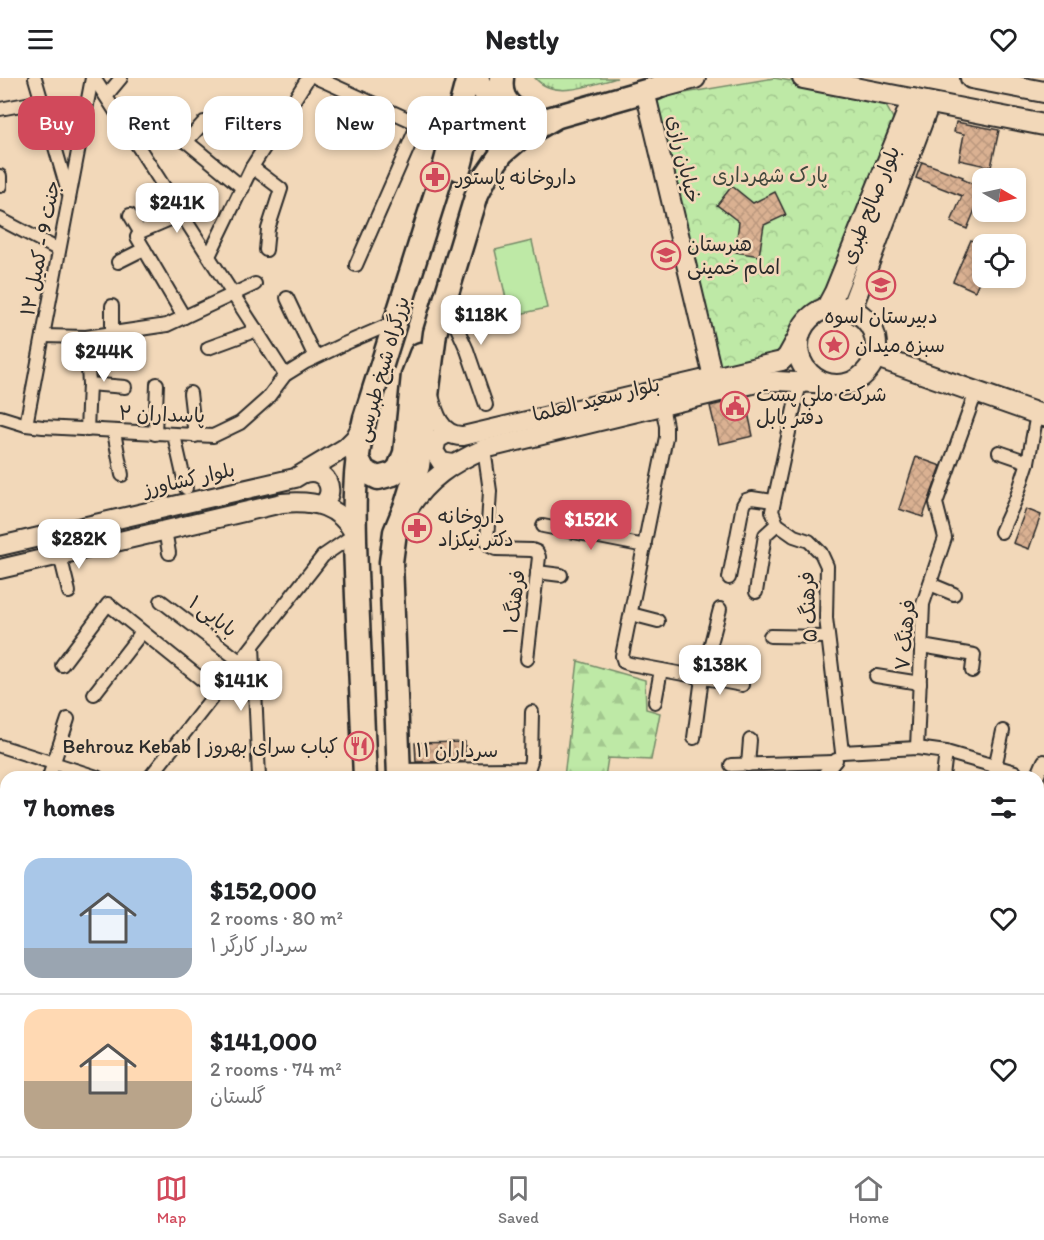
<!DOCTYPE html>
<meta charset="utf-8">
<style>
:root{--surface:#fff;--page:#f2f2f2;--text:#202124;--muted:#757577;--line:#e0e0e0;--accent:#d1495b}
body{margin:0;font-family:Itim,"Playpen Sans Arabic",sans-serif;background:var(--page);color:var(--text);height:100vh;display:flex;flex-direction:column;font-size:22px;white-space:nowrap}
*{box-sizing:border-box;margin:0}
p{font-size:20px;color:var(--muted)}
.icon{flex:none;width:33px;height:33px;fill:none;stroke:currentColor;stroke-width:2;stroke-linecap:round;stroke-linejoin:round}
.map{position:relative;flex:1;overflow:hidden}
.drawer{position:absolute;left:0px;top:693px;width:1044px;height:386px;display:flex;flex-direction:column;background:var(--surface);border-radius:18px 18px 0 0;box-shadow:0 3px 9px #0003}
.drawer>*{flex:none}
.guide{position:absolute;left:18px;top:18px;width:600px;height:54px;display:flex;gap:12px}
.needle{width:39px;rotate:99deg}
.tools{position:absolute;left:972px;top:90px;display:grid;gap:12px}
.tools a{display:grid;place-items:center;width:54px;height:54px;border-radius:12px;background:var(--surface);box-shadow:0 3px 9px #0003;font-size:30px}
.price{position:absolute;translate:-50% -51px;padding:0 14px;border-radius:12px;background:#fff;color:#222;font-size:20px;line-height:39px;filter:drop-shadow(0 2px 3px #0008)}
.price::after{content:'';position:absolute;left:50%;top:36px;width:18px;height:14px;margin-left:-9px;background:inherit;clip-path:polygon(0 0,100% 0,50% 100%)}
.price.current{background:var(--accent);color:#fff}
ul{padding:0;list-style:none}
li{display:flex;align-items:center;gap:18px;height:150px;padding:0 24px}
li+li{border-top:2px solid var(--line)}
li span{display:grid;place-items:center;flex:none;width:168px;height:120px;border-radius:18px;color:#555}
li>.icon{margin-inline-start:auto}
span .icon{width:72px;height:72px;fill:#fffc;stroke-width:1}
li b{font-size:26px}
h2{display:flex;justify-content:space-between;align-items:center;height:72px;padding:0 24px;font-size:26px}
.pill{padding:0 21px;border-radius:18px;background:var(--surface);box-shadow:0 3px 9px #0003;font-size:21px;line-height:54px}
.pill.current{background:var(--accent);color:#fff}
header{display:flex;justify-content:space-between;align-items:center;height:78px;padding:0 24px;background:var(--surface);font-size:27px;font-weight:700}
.tab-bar{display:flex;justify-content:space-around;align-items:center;height:84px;border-top:2px solid var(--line);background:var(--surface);font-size:16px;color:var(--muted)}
.tab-bar a{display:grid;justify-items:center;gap:3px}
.tab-bar .current{color:var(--accent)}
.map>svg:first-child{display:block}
.grass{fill:url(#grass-tufts);stroke:#748a68;stroke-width:1.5}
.forest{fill:url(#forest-firs);stroke:#748a68;stroke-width:1.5}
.park{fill:url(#park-crowns);stroke:#748a68;stroke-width:1.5}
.pitch{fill:#bee9a6;stroke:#748a68;stroke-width:1.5}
.building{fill:url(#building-cross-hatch);stroke:#2b2b2b;stroke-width:1.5}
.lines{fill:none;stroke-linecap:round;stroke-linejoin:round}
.street-casing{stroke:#2b2b2b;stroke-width:16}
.secondary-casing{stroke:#2b2b2b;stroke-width:22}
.primary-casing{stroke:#2b2b2b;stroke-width:24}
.highway-casing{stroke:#2b2b2b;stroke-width:27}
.street{stroke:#f2d8b9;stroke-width:12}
.secondary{stroke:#f2d8b9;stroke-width:18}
.primary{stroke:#f2d8b9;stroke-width:20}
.highway{stroke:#f2d8b9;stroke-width:22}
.labels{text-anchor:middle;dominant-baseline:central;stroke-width:5;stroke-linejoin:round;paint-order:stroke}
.street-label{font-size:20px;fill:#2b2b2b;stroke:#f2d8b9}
.park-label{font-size:20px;fill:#41483d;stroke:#f2d8b9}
.poi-label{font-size:20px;fill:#2b2b2b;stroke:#f2d8b9;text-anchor:start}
</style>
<header><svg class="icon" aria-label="menu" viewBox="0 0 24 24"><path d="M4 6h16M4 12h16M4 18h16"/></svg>Nestly<svg class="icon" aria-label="heart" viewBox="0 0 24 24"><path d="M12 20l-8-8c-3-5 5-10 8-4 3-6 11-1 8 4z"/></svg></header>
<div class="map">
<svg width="1044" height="1078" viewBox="0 0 1044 1078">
<defs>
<pattern id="grass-tufts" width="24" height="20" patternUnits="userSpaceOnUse" patternTransform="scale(1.5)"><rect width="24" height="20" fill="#bee9a6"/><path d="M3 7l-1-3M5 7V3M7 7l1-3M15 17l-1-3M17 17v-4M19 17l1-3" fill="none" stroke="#a3c88f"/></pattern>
<pattern id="forest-firs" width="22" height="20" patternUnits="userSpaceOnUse" patternTransform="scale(1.5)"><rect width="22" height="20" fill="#bee9a6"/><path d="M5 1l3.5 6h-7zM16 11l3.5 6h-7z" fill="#a3c88f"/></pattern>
<pattern id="park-crowns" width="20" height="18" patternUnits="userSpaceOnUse" patternTransform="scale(1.5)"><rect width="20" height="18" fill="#bee9a6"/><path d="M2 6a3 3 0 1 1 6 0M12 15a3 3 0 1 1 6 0" fill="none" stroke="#a3c88f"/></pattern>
<pattern id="building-cross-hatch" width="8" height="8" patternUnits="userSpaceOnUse" patternTransform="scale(1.5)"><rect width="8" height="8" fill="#dab192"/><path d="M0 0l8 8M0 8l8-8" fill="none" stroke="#bb987e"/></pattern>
</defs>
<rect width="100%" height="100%" fill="#f2d8b9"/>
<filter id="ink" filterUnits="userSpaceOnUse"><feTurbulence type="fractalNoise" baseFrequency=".0167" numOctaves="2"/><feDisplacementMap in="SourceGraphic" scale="12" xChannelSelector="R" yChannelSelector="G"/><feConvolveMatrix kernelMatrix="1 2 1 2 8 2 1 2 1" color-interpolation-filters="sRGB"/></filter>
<g filter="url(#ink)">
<path class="grass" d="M535,0H617C593,6 555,23 535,0Z"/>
<path class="forest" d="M578,583L645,602L646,631L660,635L651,682L608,680L605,699H564Z"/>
<path class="park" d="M774,0L881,19L894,42L827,206L794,270L718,294L655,20Z"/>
<path class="pitch" d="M532,163L547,230L510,238L495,172Z"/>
<g class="building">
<path d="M956,44L999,52L991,89L959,82L964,56L954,54Z"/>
<path d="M922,84L963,99L962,101L982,110V115L967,151L951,144L962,118L916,100Z"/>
<path d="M732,108L753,125L775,114L786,137L764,147L759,178L735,174L739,144L717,127Z"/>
<path d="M971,162L982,167V196L975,213L953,203Z"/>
<path d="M745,320L753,358L719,366L710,328Z"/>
<path d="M916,379L941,388L923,439L899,431Z"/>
<path d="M1026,431L1041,437L1029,471L1013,465Z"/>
<path d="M465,664V683L416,684L415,665Z"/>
</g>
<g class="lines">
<g class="street-casing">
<g id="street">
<path d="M35,0L68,114"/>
<path d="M94,0L285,297"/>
<path d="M317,0L452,61"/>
<path d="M106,18L121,0"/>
<path d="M0,31L42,23"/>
<path d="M175,54L243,110"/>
<path d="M186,64L204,44"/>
<path d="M252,89L281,111L268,151L266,172"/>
<path d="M0,98V108"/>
<path d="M182,136L140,154L137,159L184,239"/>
<path d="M130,137L140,154"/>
<path d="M0,141L59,172"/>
<path d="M209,178L252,89L308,0"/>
<path d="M118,184L144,171"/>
<path d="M356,187L418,46"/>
<path d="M287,220L315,279"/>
<path d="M446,225L467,272L486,327"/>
<path d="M112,228V256"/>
<path d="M43,258L86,259L167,247L255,206"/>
<path d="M86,259L89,306L87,352"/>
<path d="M208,270L257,252"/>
<path d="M805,305L799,311L797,317L772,433L777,446L794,458L809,463L821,475L827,488L826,540L842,674"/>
<path d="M89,306L125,309"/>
<path d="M190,315L195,358"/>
<path d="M662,328L666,348V359L622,578L624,584L630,586L742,607"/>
<path d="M0,339L26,347L43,349L213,358L240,345L267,321L285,297L306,284L344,266L395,244"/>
<path d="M26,347L92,0"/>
<path d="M114,354L122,397"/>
<path d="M155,356L157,306"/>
<path d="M174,357L186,410"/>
<path d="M484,371L490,413L487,463L490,468L496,471L532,472L537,474L539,479L527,581"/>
<path d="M999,374L1028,384"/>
<path d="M543,448L645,468"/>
<path d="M165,452L169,475"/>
<path d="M1001,454L1016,421L1028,384L1037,336"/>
<path d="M60,477L69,514"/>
<path d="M537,494L561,497"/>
<path d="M729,500L743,427L746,422L752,420L773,423"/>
<path d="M930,506L954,516"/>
<path d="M756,514L765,457L777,446"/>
<path d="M161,523L241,584"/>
<path d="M631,536L658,543"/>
<path d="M770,558L828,559"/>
<path d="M253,568L259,699"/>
<path d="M922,568L974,577L972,593"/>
<path d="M62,587L108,526L216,613"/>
<path d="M876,598L920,605"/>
<path d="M94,616L142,554"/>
<path d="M655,624L661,592"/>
<path d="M694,660L702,600L720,531"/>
<path d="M0,668L97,699"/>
<path d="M917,670L923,526L945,460L936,425L976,314"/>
<path d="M842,674L917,670L946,674L1015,694"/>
<path d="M731,687L834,684"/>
<path d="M748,687L750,662"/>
<path d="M399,692L525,691L529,689L531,683L532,634"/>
<path d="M49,699L68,641"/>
<path d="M150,699L323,478L355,456"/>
<path d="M822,699L836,682"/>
<path d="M943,699L946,674"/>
<path d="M996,699L995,689L1003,653"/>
<path d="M1037,699L1044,683"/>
<path d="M0,756L5,741"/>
<path d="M1038,789L1044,793"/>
<path d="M0,937L6,919"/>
<path d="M1040,1014L1044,984"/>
<path d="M342,1072L361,1078"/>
<path d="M658,1072V1078"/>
<path d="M705,1072V1078"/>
<path d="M1025,1072L1044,1076"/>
<path d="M52,1078L53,1072"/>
<path d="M105,1078L106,1072"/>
<path d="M202,1078L203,1072"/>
<path d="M286,1078L288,1072"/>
<path d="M751,1078H757"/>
<path d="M928,1078V1072"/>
</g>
</g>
<g class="secondary-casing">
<g id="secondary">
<path d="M645,13L713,299"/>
<path d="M428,314C433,333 439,359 463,358L782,283L787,278L802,251"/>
<path d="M448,355L437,361L434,373L441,384L453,386"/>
<path d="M304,395C326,389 338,413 322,427"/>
<path d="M409,430C428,401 452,385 484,371L761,304L777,303L831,306"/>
<path d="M0,468L295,400L345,370L355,360L362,347"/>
<path d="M0,491L282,425C315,422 338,427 355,456"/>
<path d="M1038,960L1044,962"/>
</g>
</g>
<g class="primary-casing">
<g id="primary">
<path d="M803,0L1044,47"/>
<path d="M971,0L1044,14"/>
<path d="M662,9L695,0"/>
<circle cx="837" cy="268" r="39"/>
<path d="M826,231L835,214L913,21"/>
<path d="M853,233L855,221L929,25"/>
<path d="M874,278L1044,338"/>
</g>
</g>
<g class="highway-casing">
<g id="highway">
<path d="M478,0C488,30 517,47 548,41L656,10L675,0"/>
<path d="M502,0C500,16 505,25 518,34"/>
<path d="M459,91C463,80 465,60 472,51C488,33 512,53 502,75"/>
<path d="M357,379L364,393L378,400L393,396L399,390L405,375L413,297L421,276"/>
<path d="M365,699C362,639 360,579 357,519C355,460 350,398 365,340L444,90L468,0"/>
<path d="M399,699L391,484L395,454L406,427L418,388L435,255L477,116L486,98L502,75L521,59L554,40"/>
<path d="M381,1072V1078"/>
<path d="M417,1072L418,1078"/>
</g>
</g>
<use href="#street" class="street"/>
<use href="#secondary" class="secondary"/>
<use href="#primary" class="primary"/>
<use href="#highway" class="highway"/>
</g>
</g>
<defs>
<g id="pharmacy-ring" transform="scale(1.5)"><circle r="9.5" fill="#f2d8b9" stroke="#d1495b" stroke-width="1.5"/><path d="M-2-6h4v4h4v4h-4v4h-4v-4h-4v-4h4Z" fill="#d1495b"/></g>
<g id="school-ring" transform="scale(1.5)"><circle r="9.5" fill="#f2d8b9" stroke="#d1495b" stroke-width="1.5"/><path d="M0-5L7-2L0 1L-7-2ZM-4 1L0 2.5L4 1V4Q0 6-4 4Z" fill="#d1495b"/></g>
<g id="sight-ring" transform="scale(1.5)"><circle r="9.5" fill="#f2d8b9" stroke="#d1495b" stroke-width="1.5"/><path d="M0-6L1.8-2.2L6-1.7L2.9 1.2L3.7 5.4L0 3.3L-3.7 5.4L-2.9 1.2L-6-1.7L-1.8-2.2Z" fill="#d1495b"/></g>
<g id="civic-ring" transform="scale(1.5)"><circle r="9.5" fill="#f2d8b9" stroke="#d1495b" stroke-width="1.5"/><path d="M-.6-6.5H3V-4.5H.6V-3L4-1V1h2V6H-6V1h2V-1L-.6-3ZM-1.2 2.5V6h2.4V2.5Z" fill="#d1495b"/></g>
<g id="restaurant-ring" transform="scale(1.5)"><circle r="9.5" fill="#f2d8b9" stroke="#d1495b" stroke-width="1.5"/><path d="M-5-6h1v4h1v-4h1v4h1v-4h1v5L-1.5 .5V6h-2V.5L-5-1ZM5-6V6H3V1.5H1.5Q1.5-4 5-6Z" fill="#d1495b"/></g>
</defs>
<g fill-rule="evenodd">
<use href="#pharmacy-ring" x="435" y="99"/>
<use href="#school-ring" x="666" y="177"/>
<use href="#school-ring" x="881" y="207"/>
<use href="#sight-ring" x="834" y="267"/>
<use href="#civic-ring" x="735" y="328"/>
<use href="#pharmacy-ring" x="417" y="450"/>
<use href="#restaurant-ring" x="359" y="668"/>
</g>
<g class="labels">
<g class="street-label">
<text transform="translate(684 81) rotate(77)">خیابان رازی</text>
<text transform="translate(870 127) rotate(-68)">بلوار صالح طبری</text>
<text transform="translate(40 170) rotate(-79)">جنت 9 - کمیل ۱۲</text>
<text transform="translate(382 291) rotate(-74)">بزرگراه شیخ طبرسی</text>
<text transform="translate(596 321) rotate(-14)">بلوار سعید العلما</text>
<text transform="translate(162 336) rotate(2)">پاسداران ۲</text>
<text transform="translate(189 401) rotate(-13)">بلوار کشاورز</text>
<text transform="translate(514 524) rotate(-83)">فرهنگ ۱</text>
<text transform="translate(808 529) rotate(-93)">فرهنگ ۵</text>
<text transform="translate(213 538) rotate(37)">بابایی ۱</text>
<text transform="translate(905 557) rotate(-85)">فرهنگ ۷</text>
<text x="457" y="672">سرداران ۱۱</text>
</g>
<g class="park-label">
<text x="770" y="97">پارک شهرداری</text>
</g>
<g class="poi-label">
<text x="456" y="99">داروخانه پاستور</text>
<text x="687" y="166">هنرستان<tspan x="687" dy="23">امام خمینی</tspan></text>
<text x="881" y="238" text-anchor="middle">دبیرستان اسوه</text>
<text x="855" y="267">سبزه میدان</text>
<text x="756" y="316">شرکت ملی پست<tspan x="756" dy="23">دفتر بابل</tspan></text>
<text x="438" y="438">داروخانه<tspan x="438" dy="23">دکتر نیکزاد</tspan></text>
<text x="338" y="668" text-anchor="end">Behrouz Kebab | کباب سرای بهروز</text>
</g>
</g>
</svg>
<div class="tools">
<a><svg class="needle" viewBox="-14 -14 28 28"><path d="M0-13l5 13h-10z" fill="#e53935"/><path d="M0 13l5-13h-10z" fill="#757577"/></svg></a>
<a><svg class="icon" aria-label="locate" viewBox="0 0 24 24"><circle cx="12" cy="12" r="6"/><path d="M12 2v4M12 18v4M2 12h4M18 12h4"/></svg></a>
</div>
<b class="price" style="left:177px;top:156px">$241K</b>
<b class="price" style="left:481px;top:268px">$118K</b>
<b class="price" style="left:104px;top:305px">$244K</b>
<b class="price current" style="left:591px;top:473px">$152K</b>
<b class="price" style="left:79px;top:492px">$282K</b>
<b class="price" style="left:720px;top:618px">$138K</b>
<b class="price" style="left:241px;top:634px">$141K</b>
<div class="guide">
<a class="pill current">Buy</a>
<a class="pill">Rent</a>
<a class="pill">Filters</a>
<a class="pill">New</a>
<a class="pill">Apartment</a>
</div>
<section class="drawer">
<h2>7 homes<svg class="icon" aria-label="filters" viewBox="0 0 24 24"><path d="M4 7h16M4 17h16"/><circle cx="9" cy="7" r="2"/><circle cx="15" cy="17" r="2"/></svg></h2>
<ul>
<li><span style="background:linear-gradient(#a9c7e8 75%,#9aa5b1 0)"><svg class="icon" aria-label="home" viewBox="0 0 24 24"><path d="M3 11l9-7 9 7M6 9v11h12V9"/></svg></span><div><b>$152,000</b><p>2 rooms · 80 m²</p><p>سردار کارگر ۱</p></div><svg class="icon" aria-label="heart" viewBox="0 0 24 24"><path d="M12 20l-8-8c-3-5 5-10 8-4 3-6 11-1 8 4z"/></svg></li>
<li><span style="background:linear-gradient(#ffd9b3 60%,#b9a48a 0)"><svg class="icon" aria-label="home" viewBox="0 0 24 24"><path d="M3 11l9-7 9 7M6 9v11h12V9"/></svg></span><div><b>$141,000</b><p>2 rooms · 74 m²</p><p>گلستان</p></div><svg class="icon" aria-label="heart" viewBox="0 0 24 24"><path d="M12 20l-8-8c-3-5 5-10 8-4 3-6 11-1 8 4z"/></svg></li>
</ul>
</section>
</div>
<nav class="tab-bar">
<a class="current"><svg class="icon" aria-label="map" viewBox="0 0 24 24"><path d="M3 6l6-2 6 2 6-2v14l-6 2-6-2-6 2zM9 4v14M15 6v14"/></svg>Map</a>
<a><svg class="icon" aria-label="saved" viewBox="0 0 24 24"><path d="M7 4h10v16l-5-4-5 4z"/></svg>Saved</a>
<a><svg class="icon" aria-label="home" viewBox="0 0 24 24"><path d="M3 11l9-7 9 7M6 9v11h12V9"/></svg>Home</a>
</nav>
